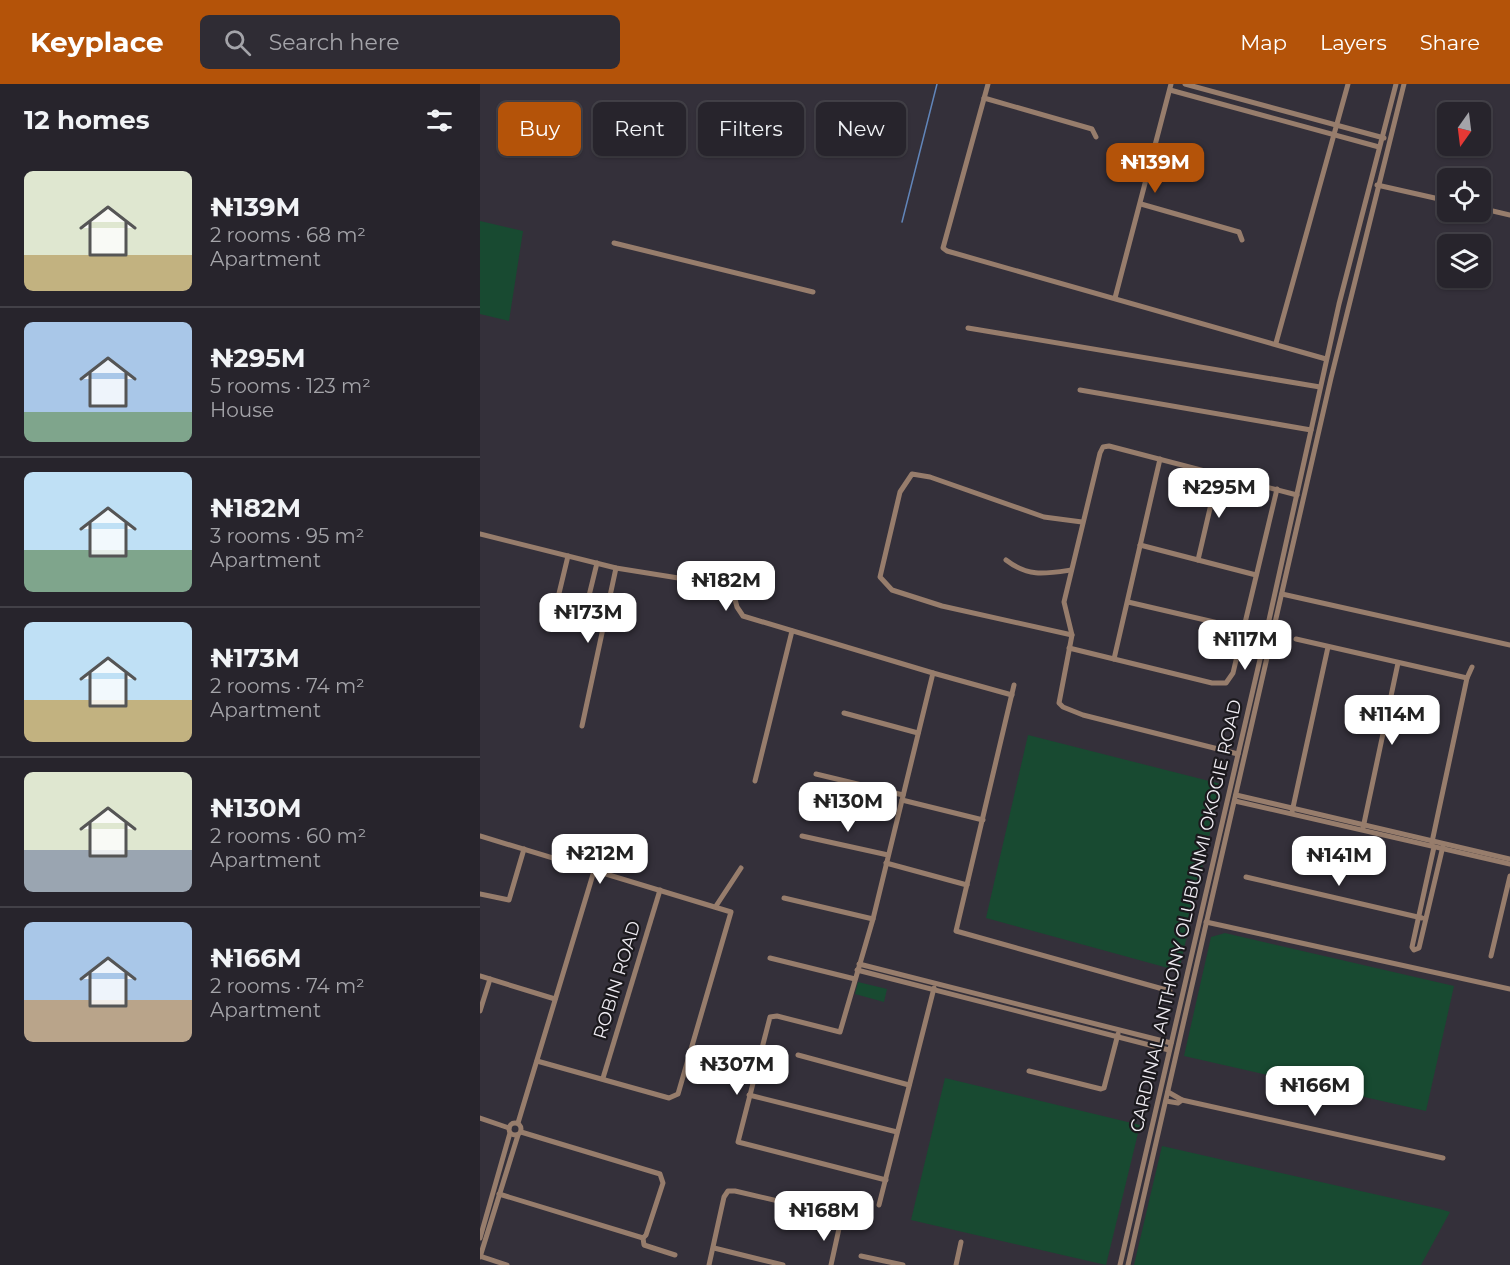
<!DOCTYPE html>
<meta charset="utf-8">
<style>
:root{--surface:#27242c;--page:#2f2c34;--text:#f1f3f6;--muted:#a4a4a9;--line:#434148;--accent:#b45309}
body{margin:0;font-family:Montserrat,sans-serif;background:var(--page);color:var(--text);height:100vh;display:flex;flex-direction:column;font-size:22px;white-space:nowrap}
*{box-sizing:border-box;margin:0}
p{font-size:20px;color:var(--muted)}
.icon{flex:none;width:33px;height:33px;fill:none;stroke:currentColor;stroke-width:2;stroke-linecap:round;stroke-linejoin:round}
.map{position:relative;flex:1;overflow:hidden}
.panel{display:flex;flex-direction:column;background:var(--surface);width:480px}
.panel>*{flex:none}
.banner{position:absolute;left:18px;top:18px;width:570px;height:54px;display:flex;gap:12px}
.needle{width:39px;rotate:194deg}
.tools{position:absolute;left:957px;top:18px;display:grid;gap:12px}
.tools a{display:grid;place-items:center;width:54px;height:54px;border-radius:9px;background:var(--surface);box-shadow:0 2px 4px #0004,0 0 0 2px var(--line);font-size:30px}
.price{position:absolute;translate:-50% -51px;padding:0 14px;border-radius:12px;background:#fff;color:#222;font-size:20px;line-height:39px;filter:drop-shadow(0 2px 3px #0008)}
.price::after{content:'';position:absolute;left:50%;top:36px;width:18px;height:14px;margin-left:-9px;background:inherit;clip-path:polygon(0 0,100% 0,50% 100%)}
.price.current{background:var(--accent);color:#fff}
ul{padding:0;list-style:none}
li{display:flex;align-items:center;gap:18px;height:150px;padding:0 24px}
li+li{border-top:2px solid var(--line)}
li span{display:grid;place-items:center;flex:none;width:168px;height:120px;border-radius:9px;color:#555}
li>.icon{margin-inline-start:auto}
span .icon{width:72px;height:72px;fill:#fffc;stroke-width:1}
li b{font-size:26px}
h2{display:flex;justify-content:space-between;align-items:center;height:72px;padding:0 24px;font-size:26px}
.chip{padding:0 21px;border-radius:9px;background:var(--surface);box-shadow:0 2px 4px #0004,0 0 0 2px var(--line);font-size:21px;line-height:54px}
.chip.current{background:var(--accent);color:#fff}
header{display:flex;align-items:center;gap:36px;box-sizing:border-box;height:84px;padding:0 30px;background:var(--accent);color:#fff}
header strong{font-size:28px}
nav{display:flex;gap:33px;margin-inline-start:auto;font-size:21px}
.search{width:420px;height:54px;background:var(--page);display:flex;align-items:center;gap:15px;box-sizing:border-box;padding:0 21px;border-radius:9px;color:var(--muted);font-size:22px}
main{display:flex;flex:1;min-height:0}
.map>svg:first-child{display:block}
.green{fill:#184a31}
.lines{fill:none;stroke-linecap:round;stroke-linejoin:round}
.stream{stroke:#6185b9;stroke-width:1.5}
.minor{stroke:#977d6c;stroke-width:5}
.labels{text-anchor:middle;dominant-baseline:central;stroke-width:4.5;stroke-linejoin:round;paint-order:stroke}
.street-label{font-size:18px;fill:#f0edf4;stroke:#1b191d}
</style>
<header>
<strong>Keyplace</strong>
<div class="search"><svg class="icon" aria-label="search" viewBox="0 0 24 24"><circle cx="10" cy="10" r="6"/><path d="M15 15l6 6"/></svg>Search here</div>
<nav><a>Map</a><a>Layers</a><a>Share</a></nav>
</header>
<main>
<section class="panel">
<h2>12 homes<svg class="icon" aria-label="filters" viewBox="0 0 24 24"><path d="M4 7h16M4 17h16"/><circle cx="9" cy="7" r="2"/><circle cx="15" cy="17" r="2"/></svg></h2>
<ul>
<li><span style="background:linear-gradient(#dfe7d0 70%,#c2b280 0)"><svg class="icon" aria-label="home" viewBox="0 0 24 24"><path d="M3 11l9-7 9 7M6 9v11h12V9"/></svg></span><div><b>₦139M</b><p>2 rooms · 68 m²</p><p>Apartment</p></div></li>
<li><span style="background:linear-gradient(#a9c7e8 75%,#7fa58c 0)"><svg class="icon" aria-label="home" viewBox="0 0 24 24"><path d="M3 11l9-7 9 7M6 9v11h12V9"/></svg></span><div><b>₦295M</b><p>5 rooms · 123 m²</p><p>House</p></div></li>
<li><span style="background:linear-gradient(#bfe0f5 65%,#7fa58c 0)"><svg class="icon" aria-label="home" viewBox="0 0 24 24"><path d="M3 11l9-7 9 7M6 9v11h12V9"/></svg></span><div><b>₦182M</b><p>3 rooms · 95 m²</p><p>Apartment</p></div></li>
<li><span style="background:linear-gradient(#bfe0f5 65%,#c2b280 0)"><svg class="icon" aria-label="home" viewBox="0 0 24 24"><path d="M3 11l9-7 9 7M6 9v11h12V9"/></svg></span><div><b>₦173M</b><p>2 rooms · 74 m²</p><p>Apartment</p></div></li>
<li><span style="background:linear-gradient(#dfe7d0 65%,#9aa5b1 0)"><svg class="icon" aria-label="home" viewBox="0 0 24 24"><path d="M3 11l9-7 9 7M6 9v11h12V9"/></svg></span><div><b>₦130M</b><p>2 rooms · 60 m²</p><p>Apartment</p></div></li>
<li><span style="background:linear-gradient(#a9c7e8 65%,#b9a48a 0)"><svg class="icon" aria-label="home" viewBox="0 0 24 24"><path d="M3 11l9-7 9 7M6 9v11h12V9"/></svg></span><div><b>₦166M</b><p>2 rooms · 74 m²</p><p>Apartment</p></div></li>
</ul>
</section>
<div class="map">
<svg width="1030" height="1181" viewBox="0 0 1030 1181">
<rect width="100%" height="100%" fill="#34303a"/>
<g class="green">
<path d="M0,137L43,147L29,237L0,230Z"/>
<path d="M548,651L741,700L699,887L506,834Z"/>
<path d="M745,849L974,902L946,1027L704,972L731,853Z"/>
<path d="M378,898L407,905L404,918L375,910Z"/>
<path d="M465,994L660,1041L626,1181L431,1136Z"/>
<path d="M682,1062L960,1125L970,1128L941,1181H654Z"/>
</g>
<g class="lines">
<path class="stream" d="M422,138L457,0"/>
<g class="minor">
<path d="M508,0L463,164L467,167L846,275"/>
<path d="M705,0L904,54"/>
<path d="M690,6L899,63"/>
<path d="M504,14L612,45L616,53"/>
<path d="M897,101L968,117"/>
<path d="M661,120L759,148L762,156"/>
<path d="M1000,124L1030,131"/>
<path d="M134,159L333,208"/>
<path d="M635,214L691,0"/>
<path d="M488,244L840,303"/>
<path d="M796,259L868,0"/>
<path d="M600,306L831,346"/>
<path d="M0,450L136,484L242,501L253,508L257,523L263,532L453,589L393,835L360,948L297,932L290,933L258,1058L406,1096"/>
<path d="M660,461L776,491"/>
<path d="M526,476C548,493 564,490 591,486"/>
<path d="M718,476L738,390"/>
<path d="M802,510L1030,561"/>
<path d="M648,518L764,545"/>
<path d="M75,526L88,472"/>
<path d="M104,532L117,479"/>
<path d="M592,551L462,522L412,506L400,493L420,408L432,390L450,393L564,433L602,438"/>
<path d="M816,555L987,594"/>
<path d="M589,564L732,599H746L753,589L797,405"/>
<path d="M634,575L680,375"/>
<path d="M453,589L532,611"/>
<path d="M534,601L476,847L690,907"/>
<path d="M364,629L438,649"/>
<path d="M102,642L136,484"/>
<path d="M758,670L603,631L583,623L579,619L592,551L584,518L620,369L623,363L629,362L817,411"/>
<path d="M336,690L423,711"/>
<path d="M275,697L312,547"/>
<path d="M756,711L1030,775"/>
<path d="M422,716L503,736"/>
<path d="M755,717L1030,780"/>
<path d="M812,728L848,563"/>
<path d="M883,744L918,579"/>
<path d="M0,752L251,828L198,1010L189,1014L57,977"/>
<path d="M322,752L408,771"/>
<path d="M952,758L987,594L992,583"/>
<path d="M954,763L932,863L934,866L939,864L963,762"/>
<path d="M406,779L487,801"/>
<path d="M766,793L942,834"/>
<path d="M0,810L29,816L44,765"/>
<path d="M304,814L393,835"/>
<path d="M236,822L261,784"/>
<path d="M726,838L1030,905"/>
<path d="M1011,872L1030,792"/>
<path d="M290,874L375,895"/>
<path d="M379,880L691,959"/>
<path d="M377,886L689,966"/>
<path d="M0,892L75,915"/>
<path d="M0,927L10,895"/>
<path d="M318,971L429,1001"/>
<path d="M549,987L621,1005L624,1004L638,950"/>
<path d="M123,994L180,806"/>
<path d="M688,1008L702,1016"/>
<path d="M269,1011L417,1048"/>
<path d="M686,1017L698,1019L702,1016L963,1074"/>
<path d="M0,1034L29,1044"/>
<circle cx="35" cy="1045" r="6"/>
<path d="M38,1039L114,787"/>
<path d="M41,1048L180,1090L183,1099L166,1151L163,1154L164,1161L195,1171"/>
<path d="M19,1110L163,1154"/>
<path d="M399,1121L454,904"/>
<path d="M0,1154L30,1049"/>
<path d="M234,1164L303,1181"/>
<path d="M0,1172L27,1181"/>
<path d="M381,1172L423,1181"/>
<path d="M0,1173L38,1051"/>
<path d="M229,1181L244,1113L248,1107H255L354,1130L360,1140L351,1181"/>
<path d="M476,1181L481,1158"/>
<path d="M640,1181L787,545L859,220L916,0"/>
<path d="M648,1181L851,294L924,0"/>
</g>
</g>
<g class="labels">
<g class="street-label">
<text transform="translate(706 832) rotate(-77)">CARDINAL ANTHONY OLUBUNMI OKOGIE ROAD</text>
<text transform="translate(137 896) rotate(-73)">ROBIN ROAD</text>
</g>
</g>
</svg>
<div class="tools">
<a><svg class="needle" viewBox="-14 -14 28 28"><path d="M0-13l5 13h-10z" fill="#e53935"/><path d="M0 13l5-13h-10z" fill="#a4a4a9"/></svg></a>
<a><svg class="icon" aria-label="locate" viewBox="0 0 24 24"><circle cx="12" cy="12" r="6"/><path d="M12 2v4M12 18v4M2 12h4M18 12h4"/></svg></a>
<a><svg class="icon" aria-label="layers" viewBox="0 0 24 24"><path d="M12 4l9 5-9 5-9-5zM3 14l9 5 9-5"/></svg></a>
</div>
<b class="price current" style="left:675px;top:110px">₦139M</b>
<b class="price" style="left:739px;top:435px">₦295M</b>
<b class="price" style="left:246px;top:528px">₦182M</b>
<b class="price" style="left:108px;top:560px">₦173M</b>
<b class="price" style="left:765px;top:587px">₦117M</b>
<b class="price" style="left:912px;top:662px">₦114M</b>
<b class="price" style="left:368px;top:749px">₦130M</b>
<b class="price" style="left:120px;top:801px">₦212M</b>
<b class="price" style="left:859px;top:803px">₦141M</b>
<b class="price" style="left:257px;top:1012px">₦307M</b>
<b class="price" style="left:835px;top:1033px">₦166M</b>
<b class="price" style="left:344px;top:1158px">₦168M</b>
<div class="banner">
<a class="chip current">Buy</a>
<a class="chip">Rent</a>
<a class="chip">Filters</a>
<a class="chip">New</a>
</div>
</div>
</main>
